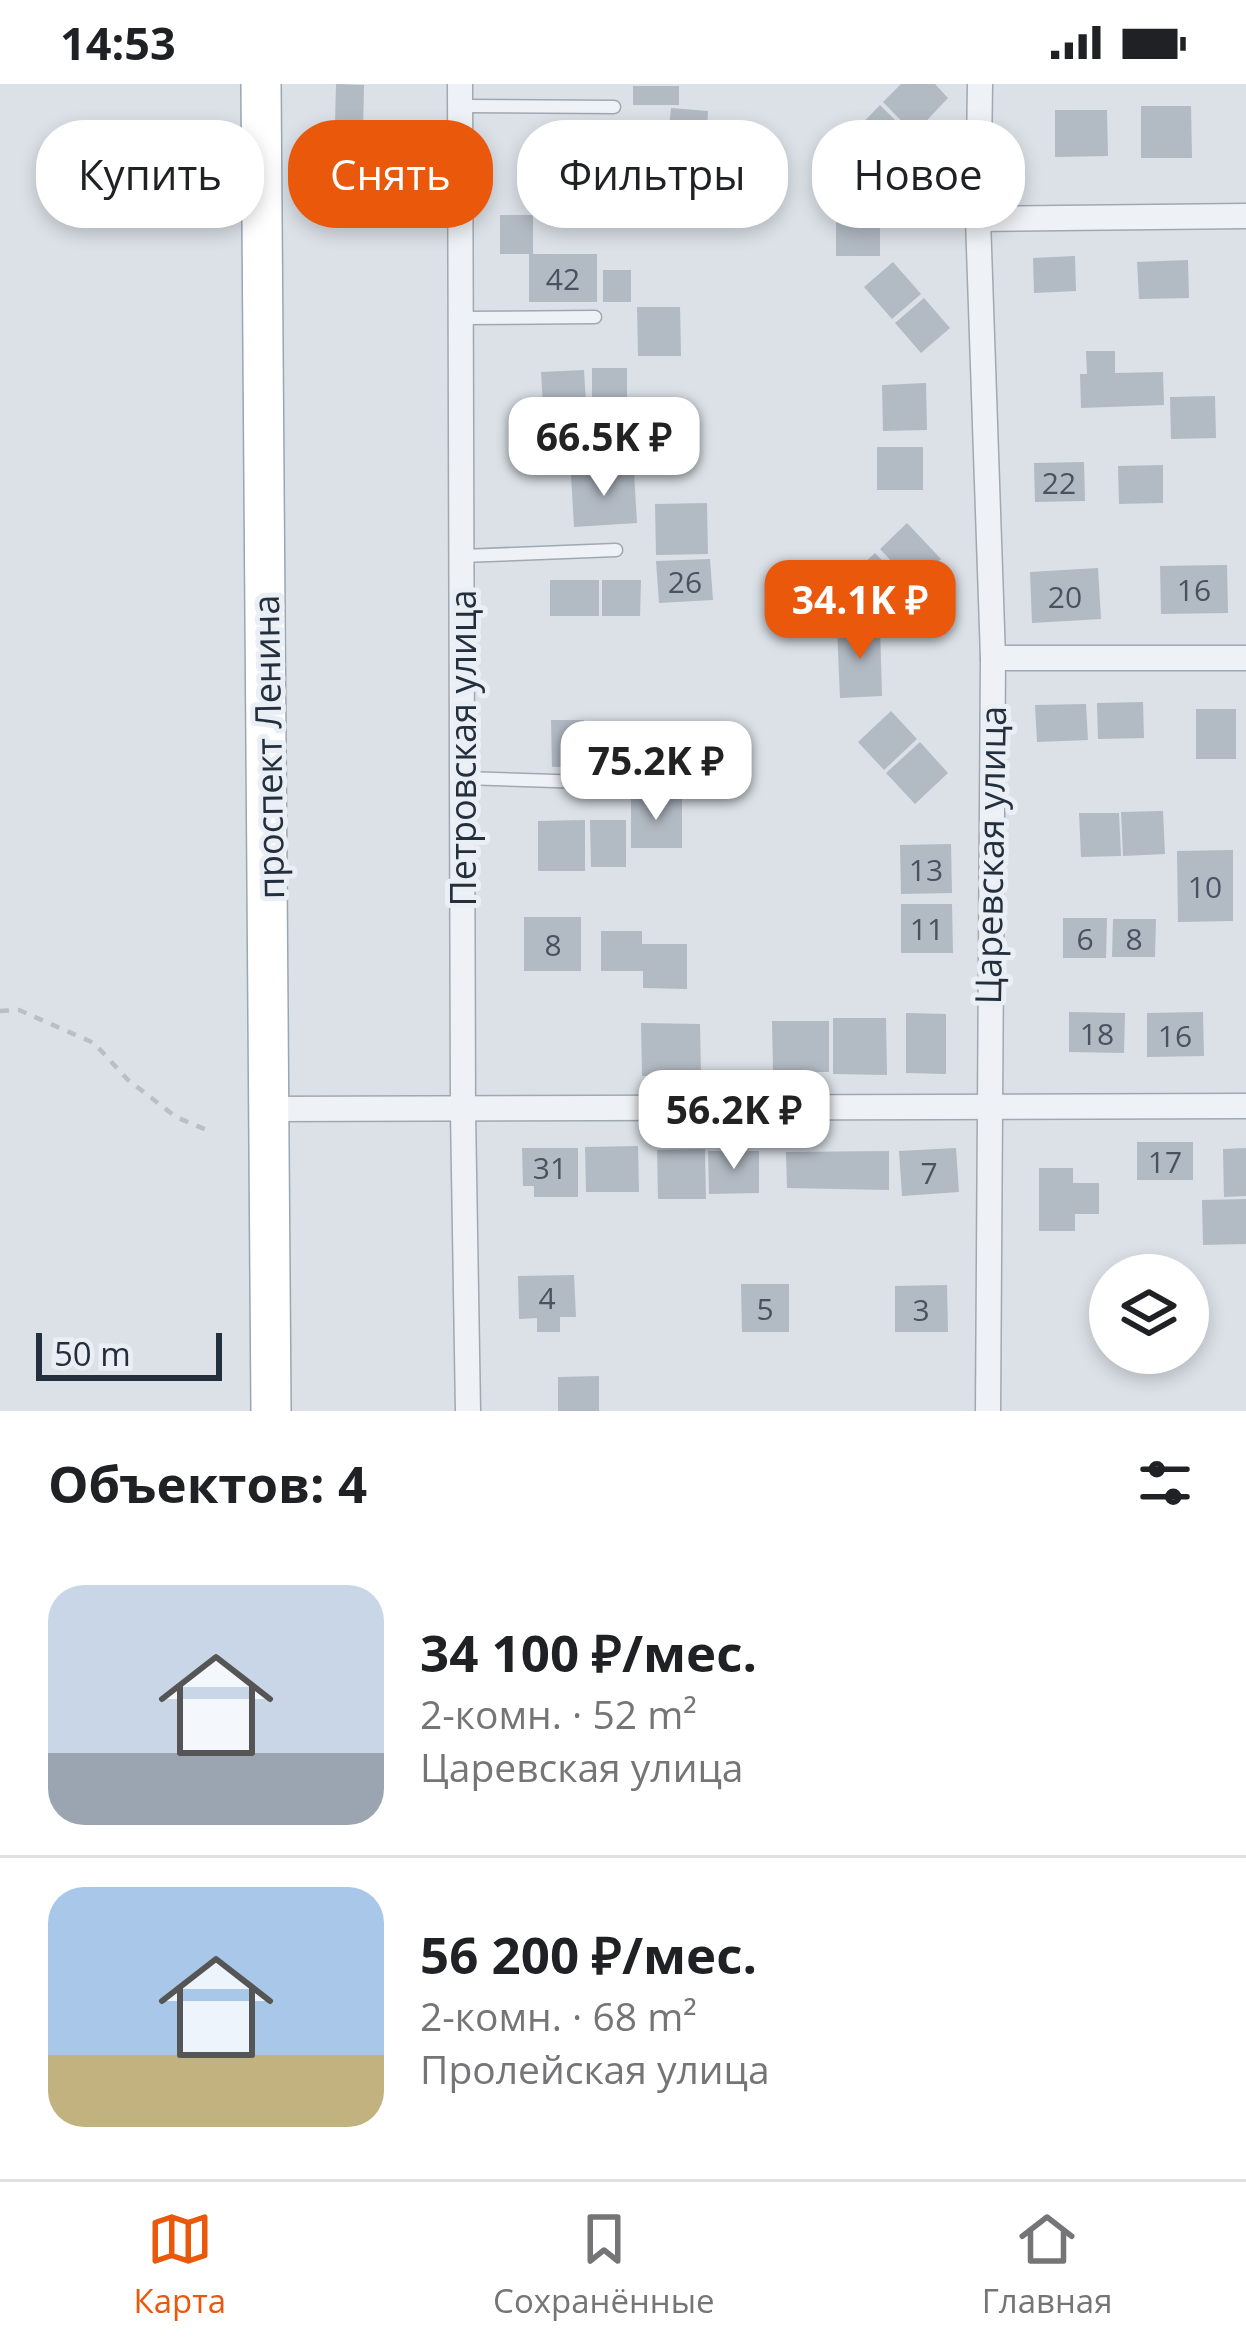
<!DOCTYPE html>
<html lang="ru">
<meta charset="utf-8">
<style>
:root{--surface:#fff;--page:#f2f2f2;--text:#202124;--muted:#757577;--line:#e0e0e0;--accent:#ea580c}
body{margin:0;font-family:"Open Sans",sans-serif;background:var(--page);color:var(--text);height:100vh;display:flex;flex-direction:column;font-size:45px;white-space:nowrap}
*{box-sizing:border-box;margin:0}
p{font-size:39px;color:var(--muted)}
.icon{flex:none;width:66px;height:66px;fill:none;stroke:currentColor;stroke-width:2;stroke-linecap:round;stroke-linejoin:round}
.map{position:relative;height:1327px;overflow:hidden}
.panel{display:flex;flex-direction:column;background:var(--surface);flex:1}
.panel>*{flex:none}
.banner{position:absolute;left:36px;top:36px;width:1176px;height:108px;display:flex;gap:24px}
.fabs{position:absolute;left:1089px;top:1170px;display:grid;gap:24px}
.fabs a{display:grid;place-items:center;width:120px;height:120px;border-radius:50%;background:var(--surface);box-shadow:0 6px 18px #0003;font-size:60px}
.scale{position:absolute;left:36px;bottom:30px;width:186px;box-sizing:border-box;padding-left:12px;border:6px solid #242f3e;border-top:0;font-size:33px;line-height:42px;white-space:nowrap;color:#242f3e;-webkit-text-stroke:9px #eaeff5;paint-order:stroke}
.price{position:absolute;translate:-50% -102px;padding:0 27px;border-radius:24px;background:#fff;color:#222;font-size:39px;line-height:78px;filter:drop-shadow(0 3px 6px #0008)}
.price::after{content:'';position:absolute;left:50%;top:72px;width:36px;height:27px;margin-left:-18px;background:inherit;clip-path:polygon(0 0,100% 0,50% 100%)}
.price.active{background:var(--accent);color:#fff}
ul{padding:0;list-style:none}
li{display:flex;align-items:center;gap:36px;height:300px;padding:0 48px}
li+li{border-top:3px solid var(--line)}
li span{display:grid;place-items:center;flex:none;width:336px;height:240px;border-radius:36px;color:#555}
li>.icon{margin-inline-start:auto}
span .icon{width:144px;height:144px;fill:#fffc;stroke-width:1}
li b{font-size:51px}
h2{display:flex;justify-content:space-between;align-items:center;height:144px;padding:0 48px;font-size:51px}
.chip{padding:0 42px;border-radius:48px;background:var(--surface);box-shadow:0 6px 18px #0003;font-size:42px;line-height:108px}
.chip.active{background:var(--accent);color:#fff}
.status{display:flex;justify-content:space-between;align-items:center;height:84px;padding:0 60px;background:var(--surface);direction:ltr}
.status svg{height:33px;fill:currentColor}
.tab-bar{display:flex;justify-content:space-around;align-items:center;height:168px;border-top:3px solid var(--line);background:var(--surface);font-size:33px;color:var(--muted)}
.tab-bar a{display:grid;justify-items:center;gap:6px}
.tab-bar .active{color:var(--accent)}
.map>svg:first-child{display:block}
.building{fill:#b2bac4}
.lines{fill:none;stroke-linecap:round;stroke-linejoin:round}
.service-casing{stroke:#a0a8b1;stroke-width:15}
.minor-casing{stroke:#a0a8b1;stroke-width:27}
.primary-casing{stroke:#99a6b4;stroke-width:42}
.path{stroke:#b9bfc5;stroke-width:4.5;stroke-dasharray:9 9;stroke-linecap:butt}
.service{stroke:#eef1f5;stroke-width:12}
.minor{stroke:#eef1f5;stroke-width:24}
.primary{stroke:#fff;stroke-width:39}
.labels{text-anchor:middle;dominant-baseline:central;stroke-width:10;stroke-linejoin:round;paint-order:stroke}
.number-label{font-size:30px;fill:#485260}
.street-label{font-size:36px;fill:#242f3e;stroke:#eaeff5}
</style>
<div class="status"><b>14:53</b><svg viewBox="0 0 49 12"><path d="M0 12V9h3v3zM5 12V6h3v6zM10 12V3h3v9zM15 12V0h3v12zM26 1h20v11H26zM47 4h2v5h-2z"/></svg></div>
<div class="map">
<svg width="1246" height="1327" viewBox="0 0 1246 1327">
<rect width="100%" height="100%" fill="#dbe1e7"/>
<g class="building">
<path d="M336,0L364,1L363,50H351L350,79H334Z"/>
<path d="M901,0H935L948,14L914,50L883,18Z"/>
<rect x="633" y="2" width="46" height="19"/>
<path d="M880,21L912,53L884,80L853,49Z"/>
<path d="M1141,22H1191L1192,74H1141Z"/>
<path d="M671,24L708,27L707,48L669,45Z"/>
<path d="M1055,26H1107L1108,72L1055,73Z"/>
<path d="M635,45V80L558,81V46Z"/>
<path d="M840,86H879V122H839Z"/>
<rect x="500" y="131" width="33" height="39"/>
<path d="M836,132L880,133V172H836Z"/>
<rect x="529" y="170" width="68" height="48"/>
<path d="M1075,172L1076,207L1034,209L1033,174Z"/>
<path d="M1188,176L1189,214L1139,215L1137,178Z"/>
<path d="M893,178L921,210L892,235L864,203Z"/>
<rect x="603" y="186" width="28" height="32"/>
<path d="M924,214L950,244L921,269L895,239Z"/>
<path d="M637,223H680L681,272H638Z"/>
<path d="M1086,267H1115V289L1163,288L1164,321L1081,324L1080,290H1087Z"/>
<rect x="592" y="284" width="35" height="56"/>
<path d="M584,286L586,320L543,322L541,288Z"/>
<path d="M926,299L927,346L883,347L882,301Z"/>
<path d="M1215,312L1216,354L1171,355L1170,313Z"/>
<path d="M588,324L590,368L553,369L550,326Z"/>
<rect x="877" y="363" width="46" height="43"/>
<path d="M1084,378L1085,417L1035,418L1034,379Z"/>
<path d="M1163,381V419L1119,420L1118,382Z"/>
<path d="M634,388L637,439L574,443L571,391Z"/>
<path d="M707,419L708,470L656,471L655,420Z"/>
<path d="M907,439L941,475L914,501L880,465Z"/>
<path d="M875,469L910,506L880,533L845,497Z"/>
<path d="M710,475L713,516L659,519L656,477Z"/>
<path d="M1227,481L1228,529L1161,530L1160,482Z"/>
<path d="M1098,484L1101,535L1032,539L1030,488Z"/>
<rect x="550" y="496" width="49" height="36"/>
<path d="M602,496H641L640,532H602Z"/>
<path d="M880,542L882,612L840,614L837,544Z"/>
<path d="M1143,618L1144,654L1098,655L1097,619Z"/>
<path d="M1086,620L1088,656L1037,658L1035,621Z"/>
<rect x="1196" y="625" width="40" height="50"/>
<path d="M891,627L917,655L884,686L858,658Z"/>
<path d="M551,636H584L585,683H552Z"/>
<path d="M589,638H622V684L589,683Z"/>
<path d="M680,657L681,707L631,708L630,659Z"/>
<path d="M920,658L948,689L915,720L886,689Z"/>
<rect x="631" y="714" width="51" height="50"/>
<path d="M1163,727L1165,770L1123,772L1121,728Z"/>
<path d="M1079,729H1119L1121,772L1081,773Z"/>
<path d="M585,736V787H538V737Z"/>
<path d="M590,736H626V783H591Z"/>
<path d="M951,760L952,809L901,810L900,761Z"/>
<path d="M1233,766V837L1178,838L1177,767Z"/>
<path d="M901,820H952L953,869H901Z"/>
<rect x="524" y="833" width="57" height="54"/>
<path d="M1063,834H1107L1106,874H1063Z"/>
<path d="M1113,835H1156L1155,873H1112Z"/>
<path d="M601,847H642V860H687V905L643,904V887H601Z"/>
<path d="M1069,928L1125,929L1124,969L1069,968Z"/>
<path d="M1203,928L1204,972L1147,973V929Z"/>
<path d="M906,929L946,930V990L906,989Z"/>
<path d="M833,934H886L887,991L833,990Z"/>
<path d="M772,937H829V988H773Z"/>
<path d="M641,939L700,940L701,992H642Z"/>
<rect x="1137" y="1058" width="56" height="38"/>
<path d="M638,1062L639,1108H586L585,1063Z"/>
<path d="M522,1064H578V1113H534V1102H523Z"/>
<path d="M956,1064L959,1108L902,1112L899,1067Z"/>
<path d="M1246,1064V1112L1224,1113L1223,1065Z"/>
<path d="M705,1065L706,1115H658L657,1066Z"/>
<path d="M708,1067H759V1109L709,1110Z"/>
<path d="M889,1067V1106L787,1104L786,1068Z"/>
<path d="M1039,1084H1073V1099H1099V1130H1075V1147H1039Z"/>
<path d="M1246,1115V1160L1203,1161L1202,1116Z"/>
<path d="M574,1191L576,1233H560V1248H537V1234L519,1235L518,1192Z"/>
<path d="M741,1200H789V1248H742Z"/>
<path d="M947,1201L948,1248H895V1202Z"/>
<path d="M599,1292V1327H558V1293Z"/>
</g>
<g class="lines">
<g class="service-casing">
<g id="service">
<path d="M461,22L614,23"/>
<path d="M460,234L595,233"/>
<path d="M462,472L616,466"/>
<path d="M463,694L617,699"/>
</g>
</g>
<g class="minor-casing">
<g id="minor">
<path d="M460,0L463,1028L468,1327"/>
<path d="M980,0L978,135L993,574L988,1327"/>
<path d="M978,135L1246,132"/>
<path d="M993,574H1246"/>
<path d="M272,1025L1246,1022"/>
</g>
</g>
<g class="primary-casing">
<path id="primary" d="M261,0L271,1327"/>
</g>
<path class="path" d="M0,927L19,926L94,959L128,996L176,1033L209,1047"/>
<use href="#service" class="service"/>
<use href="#minor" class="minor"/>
<use href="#primary" class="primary"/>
</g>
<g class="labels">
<g class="number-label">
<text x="563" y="194">42</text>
<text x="1059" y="398">22</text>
<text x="685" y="497">26</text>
<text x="1194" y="505">16</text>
<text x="1065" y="512">20</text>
<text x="926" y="785">13</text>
<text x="1205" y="802">10</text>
<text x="927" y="844">11</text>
<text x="1085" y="854">6</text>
<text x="1134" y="854">8</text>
<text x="553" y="860">8</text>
<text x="1097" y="949">18</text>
<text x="1175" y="951">16</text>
<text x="1165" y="1077">17</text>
<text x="550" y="1083">31</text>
<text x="929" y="1088">7</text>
<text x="547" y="1213">4</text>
<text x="765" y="1224">5</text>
<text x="921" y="1225">3</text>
</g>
<g class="street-label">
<text transform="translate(268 663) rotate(-91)">проспект Ленина</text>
<text transform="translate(462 664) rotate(-90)">Петровская улица</text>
<text transform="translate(990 771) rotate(-89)">Царевская улица</text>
</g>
</g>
</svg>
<div class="fabs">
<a><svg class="icon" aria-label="layers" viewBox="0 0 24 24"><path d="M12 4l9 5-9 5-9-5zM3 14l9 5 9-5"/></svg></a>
</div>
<div class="scale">50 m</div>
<b class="price" style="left:604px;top:415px">66.5K ₽</b>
<b class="price active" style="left:860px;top:578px">34.1K ₽</b>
<b class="price" style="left:656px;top:739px">75.2K ₽</b>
<b class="price" style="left:734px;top:1088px">56.2K ₽</b>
<div class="banner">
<a class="chip">Купить</a>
<a class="chip active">Снять</a>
<a class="chip">Фильтры</a>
<a class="chip">Новое</a>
</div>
</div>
<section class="panel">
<h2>Объектов: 4<svg class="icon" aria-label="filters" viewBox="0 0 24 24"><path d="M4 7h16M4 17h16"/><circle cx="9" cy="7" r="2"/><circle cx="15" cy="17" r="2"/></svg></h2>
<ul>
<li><span style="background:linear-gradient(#c9d6e8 70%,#9aa5b1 0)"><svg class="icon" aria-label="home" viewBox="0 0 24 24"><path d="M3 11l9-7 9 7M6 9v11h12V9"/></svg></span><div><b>34 100 ₽/мес.</b><p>2-комн. · 52 m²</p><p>Царевская улица</p></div></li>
<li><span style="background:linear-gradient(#a9c7e8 70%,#c2b280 0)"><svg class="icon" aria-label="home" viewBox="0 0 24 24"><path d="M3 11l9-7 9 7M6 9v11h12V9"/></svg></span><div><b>56 200 ₽/мес.</b><p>2-комн. · 68 m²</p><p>Пролейская улица</p></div></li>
</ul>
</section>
<nav class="tab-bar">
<a class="active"><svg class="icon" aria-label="map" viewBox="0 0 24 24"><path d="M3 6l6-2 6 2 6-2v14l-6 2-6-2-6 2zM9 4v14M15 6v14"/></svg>Карта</a>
<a><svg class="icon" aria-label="saved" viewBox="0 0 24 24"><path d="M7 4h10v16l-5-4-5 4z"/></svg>Сохранённые</a>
<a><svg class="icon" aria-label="home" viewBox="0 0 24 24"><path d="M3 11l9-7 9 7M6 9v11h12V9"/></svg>Главная</a>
</nav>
